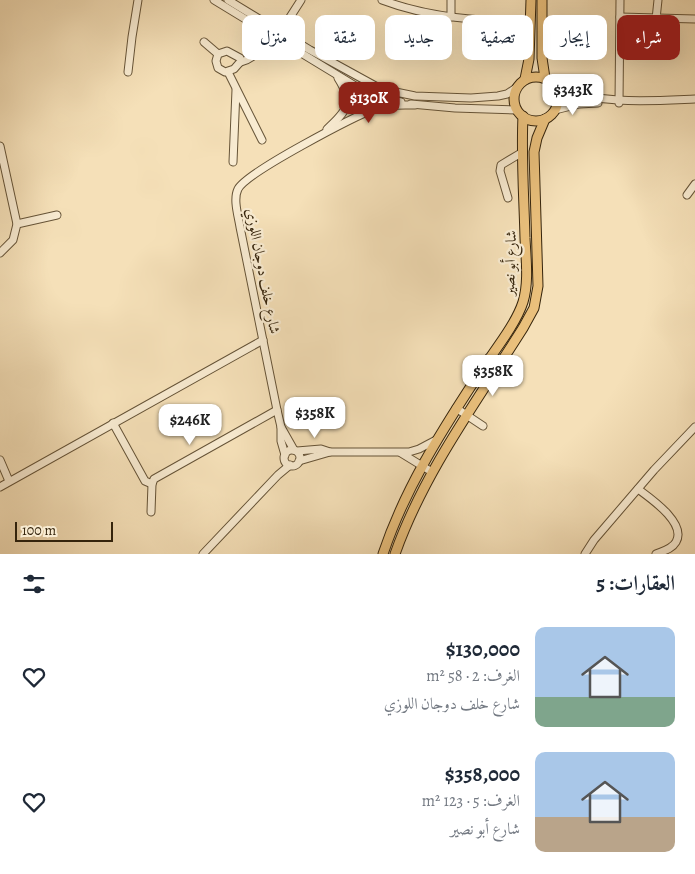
<!DOCTYPE html>
<html lang="ar">
<meta charset="utf-8">
<style>
:root{--surface:#fff;--page:#f6f6f7;--text:#1f2937;--muted:#747a83;--accent:#8f2418}
body{margin:0;font-family:Alegreya,Amiri,serif;background:var(--page);color:var(--text);direction:rtl;height:100vh;display:flex;flex-direction:column;font-size:19px;white-space:nowrap}
*{box-sizing:border-box;margin:0}
p{font-size:16px;color:var(--muted)}
.icon{flex:none;width:28px;height:28px;fill:none;stroke:currentColor;stroke-width:2;stroke-linecap:round;stroke-linejoin:round}
.map{position:relative;height:554px;overflow:hidden;direction:ltr}
.sheet{display:flex;flex-direction:column;background:var(--surface);flex:1}
.sheet>*{flex:none}
.guide{position:absolute;left:15px;top:15px;width:665px;height:45px;direction:rtl;display:flex;gap:10px}
.scale{position:absolute;left:15px;bottom:12px;width:98px;box-sizing:border-box;padding-left:5px;border:2px solid #35240c;border-top:0;font-size:14px;line-height:18px;white-space:nowrap;color:#35240c;-webkit-text-stroke:4px #f8ebd1;paint-order:stroke}
.price{position:absolute;translate:-50% -42px;padding:0 11px;border-radius:10px;background:#fff;color:#222;font-size:16px;line-height:32px;filter:drop-shadow(0 1px 2px #0008)}
.price::after{content:'';position:absolute;left:50%;top:30px;width:15px;height:11px;margin-left:-8px;background:inherit;clip-path:polygon(0 0,100% 0,50% 100%)}
.price.on{background:var(--accent);color:#fff}
ul{padding:0;list-style:none}
li{display:flex;align-items:center;gap:15px;height:125px;padding:0 20px}
li span{display:grid;place-items:center;flex:none;width:140px;height:100px;border-radius:10px;color:#555}
li>.icon{margin-inline-start:auto}
span .icon{width:60px;height:60px;fill:#fffc;stroke-width:1}
li b{font-size:21px}
h2{display:flex;justify-content:space-between;align-items:center;height:60px;padding:0 20px;font-size:21px}
.pill{padding:0 18px;border-radius:10px;background:var(--surface);box-shadow:0 5px 20px #0002;font-size:18px;line-height:45px}
.pill.on{background:var(--accent);color:#fff}
.map>svg:first-child{display:block}
.lines{fill:none;stroke-linecap:round;stroke-linejoin:round}
.minor-casing{stroke:#655337;stroke-width:9}
.major-casing{stroke:#35240c;stroke-width:11}
.minor{stroke:#f8ebd1;stroke-width:7}
.major{stroke:#eac07c;stroke-width:9}
.labels{text-anchor:middle;dominant-baseline:central;stroke-width:4.5;stroke-linejoin:round;paint-order:stroke}
.street-label{font-size:15px;fill:#35240c;stroke:#f8ebd1}
</style>
<div class="map">
<svg width="695" height="554" viewBox="0 0 695 554">
<rect width="100%" height="100%" fill="#f5e0b8"/>
<filter id="stains"><feTurbulence type="fractalNoise" baseFrequency=".004" numOctaves="4"/><feColorMatrix values="0 0 0 0 .2 0 0 0 0 .09 0 0 0 0 .02 0 0 0 .5 -.17"/></filter>
<radialGradient id="worn" r=".72"><stop offset=".6" stop-color="#630" stop-opacity="0"/><stop offset="1" stop-color="#630" stop-opacity=".3"/></radialGradient>
<g class="lines">
<g class="minor-casing">
<g id="minor">
<path d="M214,0L357,87L383,98L401,102"/>
<path d="M228,0L310,50L381,89L415,96L471,98L498,96L507,94L516,88"/>
<path d="M382,0C429,18 481,21 530,22"/>
<path d="M451,0V17"/>
<path d="M620,17L695,19"/>
<path d="M656,19L658,0"/>
<path d="M204,42L218,54"/>
<path d="M227,51L240,58L241,61L234,69L225,72L218,68L216,61L218,54Z"/>
<path d="M241,62C259,57 261,43 276,39L301,0"/>
<path d="M128,72L132,37L138,0"/>
<path d="M228,72L262,140"/>
<path d="M554,86C598,105 648,101 695,99"/>
<path d="M619,103L620,0"/>
<path d="M411,104L455,108L517,110"/>
<path d="M555,110L579,104L598,103"/>
<path d="M327,129C347,111 354,103 338,78"/>
<path d="M0,146L17,224L13,240L0,253"/>
<path d="M233,162L236,90"/>
<path d="M687,195L695,184"/>
<path d="M508,198L500,171L501,165L521,153"/>
<path d="M17,224L57,215"/>
<path d="M488,358L514,376"/>
<path d="M456,408L483,426"/>
<path d="M113,423L145,481L152,484"/>
<path d="M281,427V441L285,455"/>
<path d="M294,450L281,427L277,410L240,227C238,215 233,199 238,189C247,172 355,116 377,108C389,104 403,105 415,105"/>
<circle cx="292" cy="458" r="8"/>
<path d="M297,451L321,449L330,452H409L419,449L436,440"/>
<path d="M401,453L432,472"/>
<path d="M0,460L9,481"/>
<path d="M299,461L330,452"/>
<path d="M0,487L263,340"/>
<path d="M638,489C650,498 687,523 676,542C672,549 663,551 656,554"/>
<path d="M151,512L152,484L154,479L277,410"/>
<path d="M203,554L278,475L290,465"/>
<path d="M585,554L594,540L654,470L695,427"/>
</g>
</g>
<g class="major-casing">
<g id="major">
<path d="M542,0V58L545,78"/>
<circle cx="536" cy="99" r="22"/>
<path d="M525,79L529,59L531,0"/>
<path d="M383,554C404,491 439,435 475,380C489,357 515,327 523,302C529,282 526,259 525,238C524,197 521,157 523,116"/>
<path d="M395,554C424,472 477,401 523,328L534,308L538,286L534,152L537,138L545,119"/>
</g>
</g>
<use href="#minor" class="minor"/>
<use href="#major" class="major"/>
</g>
<g class="labels">
<g class="street-label">
<text transform="translate(510 263) rotate(-88)">شارع أبو نصير</text>
<text transform="translate(263 271) rotate(79)">شارع خلف دوجان اللوزي</text>
</g>
</g>
<rect width="100%" height="100%" filter="url(#stains)"/>
<rect width="100%" height="100%" fill="url(#worn)"/>
</svg>
<div class="scale">100 m</div>
<b class="price" style="left:573px;top:116px">$343K</b>
<b class="price on" style="left:369px;top:124px">$130K</b>
<b class="price" style="left:493px;top:397px">$358K</b>
<b class="price" style="left:315px;top:439px">$358K</b>
<b class="price" style="left:190px;top:446px">$246K</b>
<div class="guide">
<a class="pill on">شراء</a>
<a class="pill">إيجار</a>
<a class="pill">تصفية</a>
<a class="pill">جديد</a>
<a class="pill">شقة</a>
<a class="pill">منزل</a>
</div>
</div>
<section class="sheet">
<h2>العقارات: 5<svg class="icon" aria-label="filters" viewBox="0 0 24 24"><path d="M4 7h16M4 17h16"/><circle cx="9" cy="7" r="2"/><circle cx="15" cy="17" r="2"/></svg></h2>
<ul>
<li><span style="background:linear-gradient(#a9c7e8 70%,#7fa58c 0)"><svg class="icon" aria-label="home" viewBox="0 0 24 24"><path d="M3 11l9-7 9 7M6 9v11h12V9"/></svg></span><div><b>$130,000</b><p>الغرف: 2 · 58 m²</p><p>شارع خلف دوجان اللوزي</p></div><svg class="icon" aria-label="heart" viewBox="0 0 24 24"><path d="M12 20l-8-8c-3-5 5-10 8-4 3-6 11-1 8 4z"/></svg></li>
<li><span style="background:linear-gradient(#a9c7e8 65%,#b9a48a 0)"><svg class="icon" aria-label="home" viewBox="0 0 24 24"><path d="M3 11l9-7 9 7M6 9v11h12V9"/></svg></span><div><b>$358,000</b><p>الغرف: 5 · 123 m²</p><p>شارع أبو نصير</p></div><svg class="icon" aria-label="heart" viewBox="0 0 24 24"><path d="M12 20l-8-8c-3-5 5-10 8-4 3-6 11-1 8 4z"/></svg></li>
</ul>
</section>
